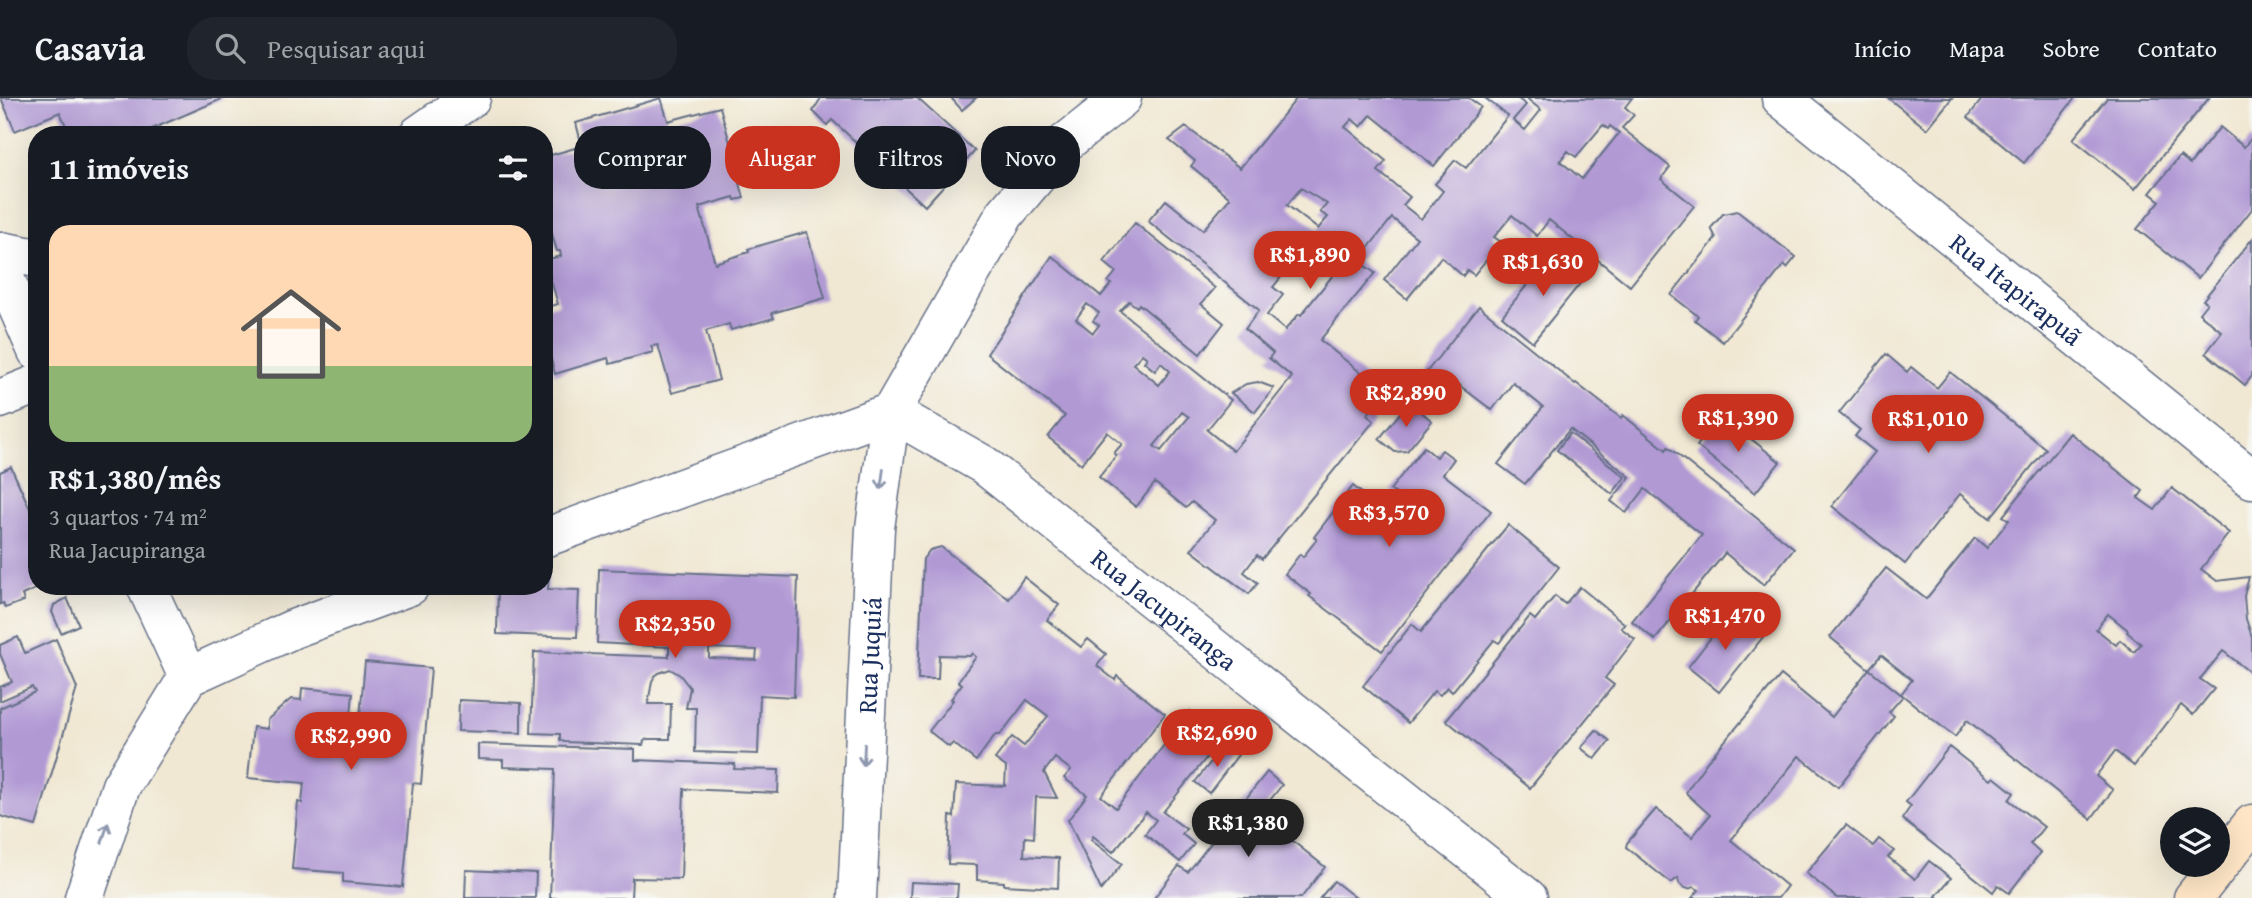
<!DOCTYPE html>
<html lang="pt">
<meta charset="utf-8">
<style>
:root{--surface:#171b24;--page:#20242c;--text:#f1f3f6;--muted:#9ea1a6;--line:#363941;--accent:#c8321e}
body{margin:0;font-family:"Gentium Book Plus",serif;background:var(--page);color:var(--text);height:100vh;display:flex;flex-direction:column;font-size:26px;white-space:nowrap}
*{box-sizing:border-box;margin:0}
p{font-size:23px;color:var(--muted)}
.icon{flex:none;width:38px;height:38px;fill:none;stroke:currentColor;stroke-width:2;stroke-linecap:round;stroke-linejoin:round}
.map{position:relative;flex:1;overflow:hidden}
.details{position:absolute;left:28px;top:28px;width:525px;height:469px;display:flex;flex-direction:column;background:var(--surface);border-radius:28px;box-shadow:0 7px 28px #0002}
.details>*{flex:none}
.banner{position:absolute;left:574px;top:28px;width:665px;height:63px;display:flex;gap:14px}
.fabs{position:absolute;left:2160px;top:709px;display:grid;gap:14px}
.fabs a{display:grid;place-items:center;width:70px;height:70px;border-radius:50%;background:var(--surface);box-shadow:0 7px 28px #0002;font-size:35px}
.price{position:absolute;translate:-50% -60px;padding:0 16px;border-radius:24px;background:var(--accent);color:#fff;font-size:23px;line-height:46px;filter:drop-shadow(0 2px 4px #0008)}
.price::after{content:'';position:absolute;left:50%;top:42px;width:21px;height:16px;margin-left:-10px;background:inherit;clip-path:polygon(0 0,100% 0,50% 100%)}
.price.active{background:#222;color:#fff}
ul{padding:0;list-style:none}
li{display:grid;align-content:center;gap:14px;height:371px;padding:0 21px}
li span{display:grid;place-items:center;height:217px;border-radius:21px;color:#555}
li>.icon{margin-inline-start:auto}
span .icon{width:126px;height:126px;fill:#fffc;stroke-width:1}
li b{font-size:30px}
h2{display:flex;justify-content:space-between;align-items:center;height:84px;padding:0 21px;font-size:30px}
.tag{padding:0 24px;border-radius:28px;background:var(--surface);box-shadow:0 7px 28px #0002;font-size:24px;line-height:63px}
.tag.active{background:var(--accent);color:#fff}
header{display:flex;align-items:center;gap:42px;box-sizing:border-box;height:98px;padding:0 35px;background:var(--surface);border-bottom:2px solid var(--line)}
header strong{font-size:33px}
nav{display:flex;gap:38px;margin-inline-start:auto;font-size:24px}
.search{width:490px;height:63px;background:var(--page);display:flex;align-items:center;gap:18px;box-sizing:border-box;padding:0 24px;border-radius:28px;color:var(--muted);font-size:26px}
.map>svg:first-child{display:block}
.building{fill:#b199d4;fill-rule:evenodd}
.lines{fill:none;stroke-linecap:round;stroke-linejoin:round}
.street-casing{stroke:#667087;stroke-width:41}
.secondary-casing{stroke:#667087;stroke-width:41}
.street{stroke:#fff;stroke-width:38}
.secondary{stroke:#fde5c5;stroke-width:38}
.oneway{stroke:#8d97ae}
.labels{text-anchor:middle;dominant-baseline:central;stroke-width:7;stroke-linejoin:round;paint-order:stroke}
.street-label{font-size:26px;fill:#1b2f5e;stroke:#f6f6f2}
</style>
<header>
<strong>Casavia</strong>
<div class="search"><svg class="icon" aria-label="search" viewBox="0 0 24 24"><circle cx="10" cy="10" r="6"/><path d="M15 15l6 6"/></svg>Pesquisar aqui</div>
<nav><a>Início</a><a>Mapa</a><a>Sobre</a><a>Contato</a></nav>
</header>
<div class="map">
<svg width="2252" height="800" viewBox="0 0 2252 800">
<rect width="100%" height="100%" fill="#f6f6f2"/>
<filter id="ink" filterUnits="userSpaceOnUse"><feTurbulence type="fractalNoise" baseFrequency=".0143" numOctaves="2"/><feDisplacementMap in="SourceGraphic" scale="14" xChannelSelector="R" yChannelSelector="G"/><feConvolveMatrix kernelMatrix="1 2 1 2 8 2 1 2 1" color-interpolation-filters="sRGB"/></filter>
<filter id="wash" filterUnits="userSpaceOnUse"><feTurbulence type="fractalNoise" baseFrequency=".00686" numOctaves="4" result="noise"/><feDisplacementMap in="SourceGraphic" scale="28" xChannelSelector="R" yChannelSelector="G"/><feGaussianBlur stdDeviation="1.57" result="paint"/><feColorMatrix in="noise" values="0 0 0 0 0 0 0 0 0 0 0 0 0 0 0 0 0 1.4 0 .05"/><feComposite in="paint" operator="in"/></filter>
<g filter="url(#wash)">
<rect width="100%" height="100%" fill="#f1e8d3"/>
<g id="blocks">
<g class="building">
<path d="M1,0H224L138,37H70L60,14L15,33Z"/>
<path d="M661,0L668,23L720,9L730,45L733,44L737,60H733L744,100L735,102L734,99L699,109L715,165L749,154L748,151L807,134L825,200L772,215L774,220L731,232L729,226L706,233L719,282L672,295L658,247L651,248L653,254L610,266L608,260L555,276L544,237V210L558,206L545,162L561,158L560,153H557L544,109V59L582,48L576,25Z"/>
<path d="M821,0H917L975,53L925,108L832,22L827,27L813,13Z"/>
<path d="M951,0H976L962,12Z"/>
<path d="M1297,0H1469L1481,9L1434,68L1371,17L1361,29L1352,21L1345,29L1386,63L1378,73L1410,99L1403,107L1421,121L1443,93L1435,86L1455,62L1466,70L1508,18L1485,0H1517L1526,7L1513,22L1525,32L1541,12L1526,0H1632L1625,9L1634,17L1622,30L1670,69L1661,81L1694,108L1630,188L1549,122L1537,138L1512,117L1494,139L1501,144L1474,177L1467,172L1463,178L1441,159L1407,201L1384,182L1417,140L1392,120L1358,163L1375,175L1320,242L1385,294L1367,317L1374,323L1262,461L1257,457L1244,474L1258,485L1249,496L1191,452L1215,422L1192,404L1186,410L1155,385L1136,409L1099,379L1117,357L1114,355L1122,346L1107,334L1081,366L1048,339L1065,318L987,256L1052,158L1101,198L1111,186L1108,184L1116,174L1104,164L1135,125L1215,190L1201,206L1224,225L1200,256L1139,206L1137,209L1129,203L1120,213L1231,302L1207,332L1233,353L1292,279L1269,260L1273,255L1245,231L1259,212L1148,123L1166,102L1203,132L1230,100L1191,68L1195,63L1169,42L1186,29L1240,70ZM1603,27L1608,31L1610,28L1619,35L1582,81L1560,63L1568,53L1576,59ZM1301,90L1327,106L1320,114L1328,119L1318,131L1287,107ZM1327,139L1350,156L1301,217L1299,216L1285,232L1267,217L1283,197L1273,189L1303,152L1312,159ZM1087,206L1099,215L1093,223L1099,227L1093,235L1076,221ZM1142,256L1147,260L1144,264L1155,273L1161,265L1170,273L1159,287L1133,266ZM1182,314L1189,319L1161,353L1154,348Z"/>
<path d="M1888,0H1952L1927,31Z"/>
<path d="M1983,0H2075L2024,65L1968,19Z"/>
<path d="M2107,0H2209L2135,91L2073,41Z"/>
<path d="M2220,29L2244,49L2252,39V111L2198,180L2137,131L2160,103L2150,95L2180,58L2190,66Z"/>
<path d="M1737,113L1796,159L1787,170L1784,167L1723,244L1695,222L1698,218L1671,197L1716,140L1711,130L1723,116Z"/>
<path d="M2252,141V278L2245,287L2206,255L2222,234L2199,215L2207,205L2203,202Z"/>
<path d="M1552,156L1583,182L1533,244L1502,218Z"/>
<path d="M1479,208L1575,286L1576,285L1621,320L1623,317L1666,352L1668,349L1794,450L1764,487L1725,455L1655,542L1632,523L1702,437L1645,391L1626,415L1611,403L1630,379L1570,331L1525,386L1498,366L1543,309L1513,285L1492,312L1451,281L1440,296L1421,281Z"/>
<path d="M1886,256L1907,274L1911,269L1937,290L1950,274L2046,351L1990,420L1960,396L1905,466L1832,408L1875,354L1855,338L1860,332L1839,315Z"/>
<path d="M1258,284L1274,290L1255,314L1231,295L1246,286Z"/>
<path d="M1409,304L1432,323L1407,353L1395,354L1379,341Z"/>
<path d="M1721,317L1780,364L1755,395L1697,348Z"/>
<path d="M1570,335L1625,379L1612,396L1557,352Z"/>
<path d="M2070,335L2143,393L2138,400L2155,412L2172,390L2229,435L2201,471L2217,483L2249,479L2244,498L2245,510L2246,521L2252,539V576L2223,553L2200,581L2214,591L2193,617L2181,607L2134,668L2115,653L2096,678L2113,692L2091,721L1967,622L1955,639L1901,596L1912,582L1881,557L1869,571L1830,539L1886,470L1926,501L1975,440L1987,450L2009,422L2003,418ZM2108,516L2128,532L2127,534L2141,546L2134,554L2120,542L2116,547L2096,531Z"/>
<path d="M1424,349L1436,359L1442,352L1454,361L1443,376L1491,413L1382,553L1309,498L1311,496L1285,476L1300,456L1303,459L1317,441L1314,439L1353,388L1383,412L1396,396L1390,392Z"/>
<path d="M11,369L37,426V488H42L22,497L24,503L5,510L3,505L0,506V374Z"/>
<path d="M1508,427L1559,469L1499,545L1494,542L1452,594L1447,589L1440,597L1434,593L1408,625L1363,588L1412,526L1421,534Z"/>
<path d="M941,449L1009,501L1024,479L1059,507L1047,522L1081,549L1088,541L1106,556L1097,568L1115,582L1117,578L1165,616L1101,698L1116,710L1190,613L1223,639L1163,714L1186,731L1182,736L1194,746L1180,764L1145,736L1156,722L1146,714L1113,754L1093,738L1091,742L1122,766L1101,792L1068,722L1087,697L1064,680L1071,672L1055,660L1044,674L1057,700L1036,699L1034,740L1025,739L1024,758L1059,760L1058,790L1004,787V784L977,782V767L948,766L950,718L954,719L956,686L1005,688L1006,669L995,661L1012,639L1024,648L1048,618L1027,602L1000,637H995L976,663L953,645L949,649L929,633L953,602L951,601L962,586L958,583L976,559L972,555L970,558L939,557L938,581H918L923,461L930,452Z"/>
<path d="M599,471L798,479L794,599L760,597L758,656L695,654L696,610H686L690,590L680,577L670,571L659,575L655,578L652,583L648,606H671L670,641H647L644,643L643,647L564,644L560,642V636L531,635L534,554L669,559V549L597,545ZM709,550L757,552L756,562L709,560Z"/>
<path d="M549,473L548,491L579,492L577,539L497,536L498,488H544V475Z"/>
<path d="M1580,489L1625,526L1621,530L1635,541L1605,580L1614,587L1530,690L1446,622L1530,518L1535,522L1555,498L1565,506Z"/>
<path d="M67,500L79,527L61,535L52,514L54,507Z"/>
<path d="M1731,514L1763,539L1719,594L1688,569Z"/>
<path d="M18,539L25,555L56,541L77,590L36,728L0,718V610L35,594L32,589L0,603V589L12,584L0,556V547Z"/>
<path d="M365,564L431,570L421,686L413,685L403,789L343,784V775L292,771L298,704L302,705L304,685L248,680L253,629L267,631V622L291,601L301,602L302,590L353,595L351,617L360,618Z"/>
<path d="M1869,571L1903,598L1889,614L1894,618L1838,689L1799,658L1731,742L1787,788L1778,800H1692L1699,792L1694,789L1688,791L1683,789L1679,785L1678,780L1671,785L1626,749L1627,745L1656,711L1692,739L1710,717L1686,695L1688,691L1706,665L1781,577L1832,619Z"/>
<path d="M459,602L521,605V635L458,633Z"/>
<path d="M1596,632L1610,643L1595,661L1581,650Z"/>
<path d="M478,646L635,651V662L735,666L734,671L779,672L778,695L684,691L681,781L632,780L631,800H550L555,671L503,669V662L478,661Z"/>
<path d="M1225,646L1238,657L1209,695L1195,684Z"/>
<path d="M1949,649L1991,682L1994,679L2014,695L2009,702L2044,729L2030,746L2040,755L2009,795L1998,787L1993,794L1902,721L1911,708L1906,704Z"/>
<path d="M1267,674L1282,687L1259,716L1325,769L1301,800H1154L1179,768L1188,774Z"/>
<path d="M1846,727L1873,748L1879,741L1894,753L1888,759L1915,781L1929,763L1951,780L1936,798L1938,800H1837L1806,775Z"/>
<path d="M466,772L536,775L535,800H465Z"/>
<path d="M1334,783L1356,800H1320Z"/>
<path d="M911,784L958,786L957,800H910Z"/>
</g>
</g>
</g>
<g filter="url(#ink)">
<use href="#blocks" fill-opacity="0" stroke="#667087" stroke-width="2"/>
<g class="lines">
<g class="street-casing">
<g id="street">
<path id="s1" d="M1781,0L2252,381"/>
<path d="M418,37L471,0"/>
<path d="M0,153L37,160"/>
<path d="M0,169L37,253"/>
<path d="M0,301L37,286"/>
<path id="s2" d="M891,314L984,367L1528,800"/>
<path d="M544,440L891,314"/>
<path d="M146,488L188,579"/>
<path d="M84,800L121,688L188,579L293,531L410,488"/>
<path id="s3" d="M857,800L875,430L891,314L1005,116L1064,46L1122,0"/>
</g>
</g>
<g class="secondary-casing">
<path id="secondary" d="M2193,800L2252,726"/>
</g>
<use href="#street" class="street"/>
<use href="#secondary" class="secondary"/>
</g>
<defs><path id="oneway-shaft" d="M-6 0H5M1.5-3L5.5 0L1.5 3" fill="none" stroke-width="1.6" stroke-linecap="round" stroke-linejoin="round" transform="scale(1.75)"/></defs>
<g class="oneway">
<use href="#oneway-shaft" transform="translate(882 381) rotate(98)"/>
<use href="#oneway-shaft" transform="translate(864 657) rotate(93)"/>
<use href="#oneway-shaft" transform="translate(105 735) rotate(-72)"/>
</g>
</g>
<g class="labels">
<g class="street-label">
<text stroke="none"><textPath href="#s1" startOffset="303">Rua Itapirapuã</textPath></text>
<text stroke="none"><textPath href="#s2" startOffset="338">Rua Jacupiranga</textPath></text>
<text stroke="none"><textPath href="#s3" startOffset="243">Rua Juquiá</textPath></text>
</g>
</g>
</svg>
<div class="fabs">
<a><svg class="icon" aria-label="layers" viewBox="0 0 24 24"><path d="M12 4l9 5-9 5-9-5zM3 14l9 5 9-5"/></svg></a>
</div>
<b class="price" style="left:1310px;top:193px">R$1,890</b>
<b class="price" style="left:1543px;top:200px">R$1,630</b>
<b class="price" style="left:1406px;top:331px">R$2,890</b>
<b class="price" style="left:1738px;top:356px">R$1,390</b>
<b class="price" style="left:1928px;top:357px">R$1,010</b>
<b class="price" style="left:1389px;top:451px">R$3,570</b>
<b class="price" style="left:1725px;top:554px">R$1,470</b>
<b class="price" style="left:675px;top:562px">R$2,350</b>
<b class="price" style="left:1217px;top:671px">R$2,690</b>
<b class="price" style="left:351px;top:674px">R$2,990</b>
<b class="price active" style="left:1248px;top:761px">R$1,380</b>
<div class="banner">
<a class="tag">Comprar</a>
<a class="tag active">Alugar</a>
<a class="tag">Filtros</a>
<a class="tag">Novo</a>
</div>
<section class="details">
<h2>11 imóveis<svg class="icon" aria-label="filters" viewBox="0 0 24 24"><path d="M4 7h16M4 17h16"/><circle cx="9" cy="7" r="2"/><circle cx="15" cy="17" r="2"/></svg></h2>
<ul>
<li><span style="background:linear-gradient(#ffd9b3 65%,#8fb573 0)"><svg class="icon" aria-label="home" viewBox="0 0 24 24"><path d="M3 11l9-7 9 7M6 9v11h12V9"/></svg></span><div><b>R$1,380/mês</b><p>3 quartos · 74 m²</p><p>Rua Jacupiranga</p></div></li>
</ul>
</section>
</div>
